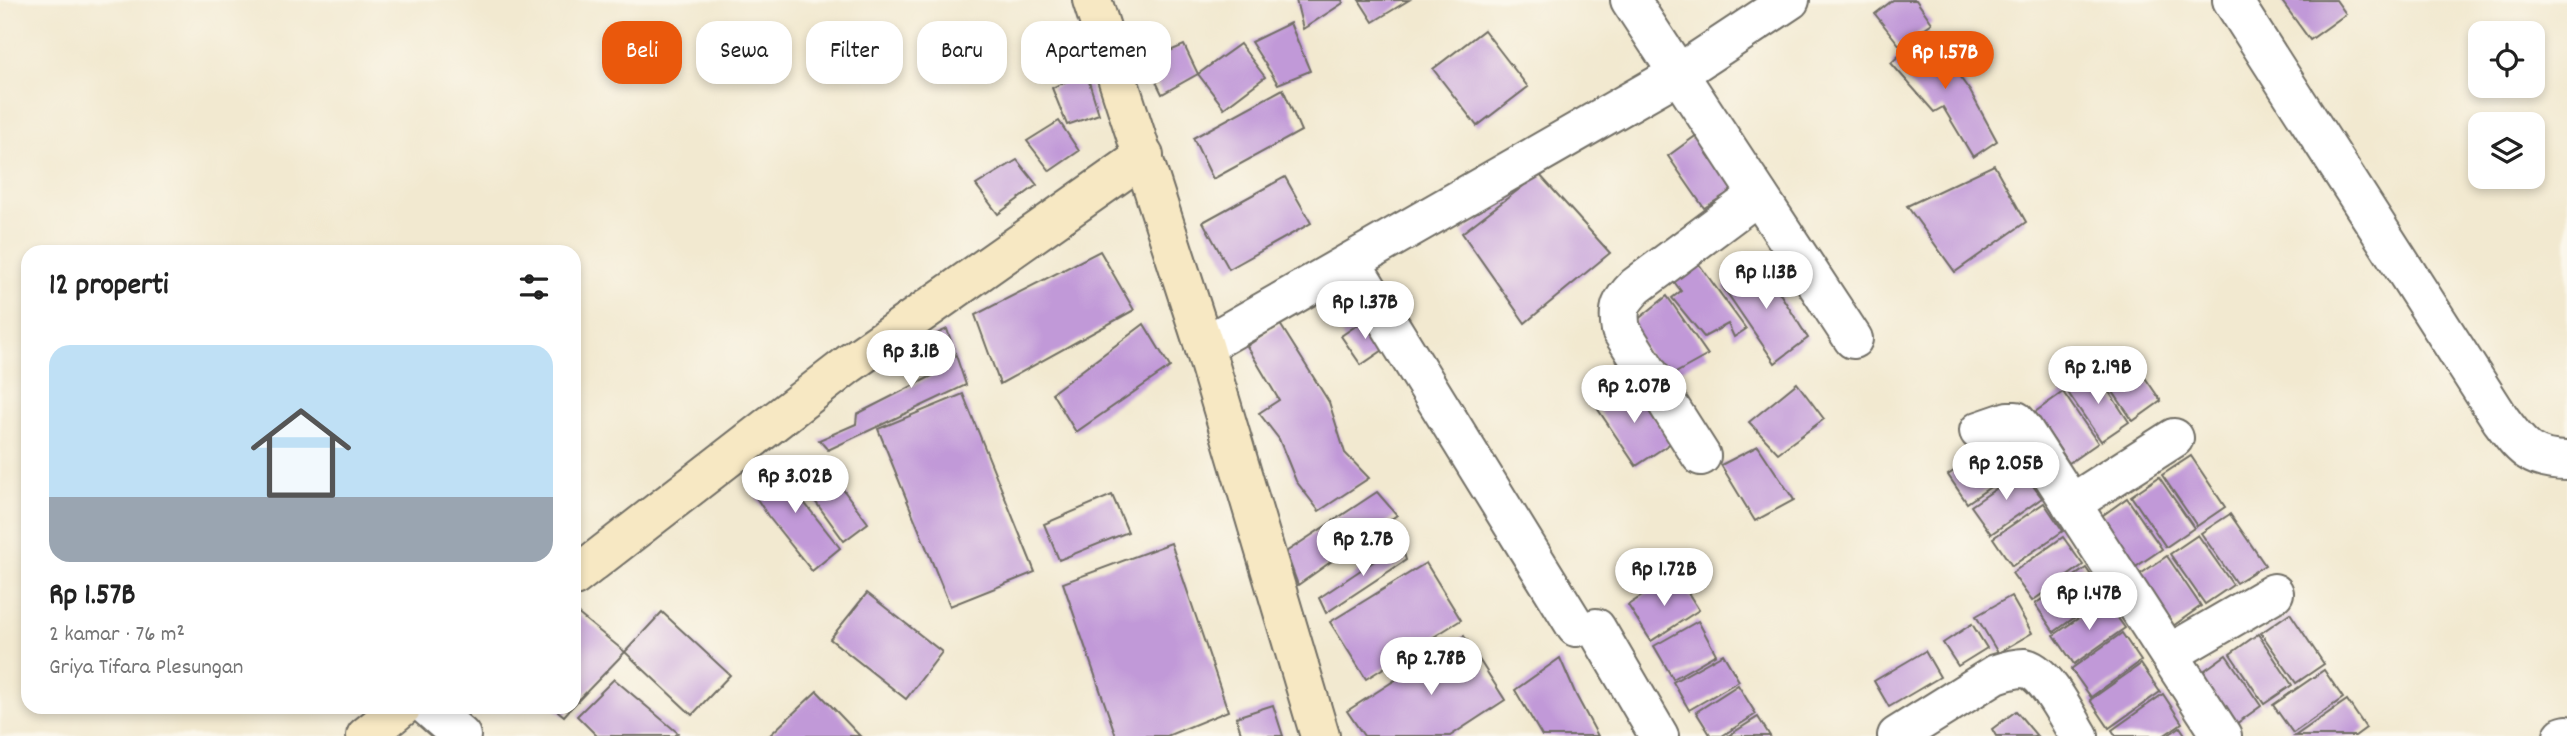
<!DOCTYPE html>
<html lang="id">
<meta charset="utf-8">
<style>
:root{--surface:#fff;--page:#f6f6f6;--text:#222;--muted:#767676;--accent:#ea580c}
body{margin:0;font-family:Dekko,sans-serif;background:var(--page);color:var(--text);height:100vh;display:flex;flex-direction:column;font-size:26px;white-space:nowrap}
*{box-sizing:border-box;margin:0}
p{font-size:23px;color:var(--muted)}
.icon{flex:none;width:38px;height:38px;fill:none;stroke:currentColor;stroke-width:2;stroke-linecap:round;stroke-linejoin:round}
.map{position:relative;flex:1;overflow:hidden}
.drawer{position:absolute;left:21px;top:245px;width:560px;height:469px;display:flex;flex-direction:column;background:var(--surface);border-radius:21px;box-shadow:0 4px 10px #0003}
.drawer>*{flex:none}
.guide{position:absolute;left:602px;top:21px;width:665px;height:63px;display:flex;gap:14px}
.fabs{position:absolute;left:2468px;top:21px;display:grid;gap:14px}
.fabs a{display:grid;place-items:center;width:77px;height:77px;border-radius:14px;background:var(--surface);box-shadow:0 4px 10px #0003;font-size:35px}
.price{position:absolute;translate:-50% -60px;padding:0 16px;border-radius:24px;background:#fff;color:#222;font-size:23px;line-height:46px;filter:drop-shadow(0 2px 4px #0008)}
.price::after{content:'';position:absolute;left:50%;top:42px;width:21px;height:16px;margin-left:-10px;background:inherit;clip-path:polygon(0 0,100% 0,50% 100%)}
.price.current{background:var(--accent);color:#fff}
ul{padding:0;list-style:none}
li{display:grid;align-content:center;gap:14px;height:371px;padding:0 28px}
li span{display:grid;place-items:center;height:217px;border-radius:21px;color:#555}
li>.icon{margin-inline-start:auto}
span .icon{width:126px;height:126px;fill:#fffc;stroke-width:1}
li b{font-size:30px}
h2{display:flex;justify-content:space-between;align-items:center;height:84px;padding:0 28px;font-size:30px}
.pill{padding:0 24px;border-radius:21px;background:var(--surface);box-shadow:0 4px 10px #0003;font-size:24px;line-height:63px}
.pill.current{background:var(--accent);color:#fff}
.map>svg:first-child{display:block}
.building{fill:#c199d8}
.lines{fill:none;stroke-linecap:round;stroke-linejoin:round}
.street-casing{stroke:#716e65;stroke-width:42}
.secondary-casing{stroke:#716e65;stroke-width:42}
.street{stroke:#fff;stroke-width:38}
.secondary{stroke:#f7e8c3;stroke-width:38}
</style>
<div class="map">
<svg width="2567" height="736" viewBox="0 0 2567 736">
<rect width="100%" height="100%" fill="#fbf7ec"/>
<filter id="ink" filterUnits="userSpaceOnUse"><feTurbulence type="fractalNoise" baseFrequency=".0143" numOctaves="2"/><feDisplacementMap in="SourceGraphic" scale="14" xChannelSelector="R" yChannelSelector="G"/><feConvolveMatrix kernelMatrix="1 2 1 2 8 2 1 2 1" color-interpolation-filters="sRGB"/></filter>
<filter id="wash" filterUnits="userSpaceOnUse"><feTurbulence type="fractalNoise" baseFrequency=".00686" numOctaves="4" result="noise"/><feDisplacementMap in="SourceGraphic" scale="28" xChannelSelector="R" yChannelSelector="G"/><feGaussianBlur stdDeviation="1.57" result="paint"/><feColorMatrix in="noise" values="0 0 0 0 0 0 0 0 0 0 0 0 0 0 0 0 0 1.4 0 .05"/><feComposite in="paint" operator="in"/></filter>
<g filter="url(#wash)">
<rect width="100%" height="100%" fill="#f2e9d0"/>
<g id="blocks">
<g class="building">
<path d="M1296,0H1342L1343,3L1303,29Z"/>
<path d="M1359,0H1409L1373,22Z"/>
<path d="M1893,0H1916L1932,23L1900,46L1875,14Z"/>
<path d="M2281,0H2336L2346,14L2310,40Z"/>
<path d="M1290,23L1310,71L1278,84L1251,42Z"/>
<path d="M1484,30L1528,87L1477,126L1433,69Z"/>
<path d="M1926,31L1970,91L1997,141L1973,157L1943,107L1934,112L1891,63Z"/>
<path d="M1240,44L1265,77L1224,108L1198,74L1162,94L1146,61L1184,45L1198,74Z"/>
<path d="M1086,72L1099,114L1067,125L1052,88Z"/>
<path d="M1283,89L1301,131L1213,179L1193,138Z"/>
<path d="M1059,121L1079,151L1050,171L1027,141Z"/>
<path d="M1701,132L1736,188L1704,208L1668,156Z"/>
<path d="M1017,160L1037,185L998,214L976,185Z"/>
<path d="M1994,165L2026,222L1955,272L1907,206Z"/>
<path d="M1539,174L1610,253L1525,323L1462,233Z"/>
<path d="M1285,177L1311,223L1229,269L1203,222Z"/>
<path d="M1100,251L1134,310L1000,384L975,315Z"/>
<path d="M1696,260L1746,329L1734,337L1728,324L1704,337L1672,298L1681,291L1672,279Z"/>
<path d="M1759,260L1808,338L1775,363L1723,287Z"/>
<path d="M1667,296L1708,355L1663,380L1631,325Z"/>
<path d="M1369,317L1389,346L1361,365L1341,336Z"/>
<path d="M1144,324L1170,367L1076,432L1052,393Z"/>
<path d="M1280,324L1329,402L1345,453L1369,478L1319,511L1296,481L1279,439L1259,413L1279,400L1247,346Z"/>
<path d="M947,329L966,385L828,450L819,440L856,424L857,414L932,376L916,343Z"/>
<path d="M2126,350L2161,401L2133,421L2098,370Z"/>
<path d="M2095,371L2129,422L2101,441L2067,391Z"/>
<path d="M1797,383L1824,419L1778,453L1749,422Z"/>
<path d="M1633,384L1671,443L1636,466L1597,408Z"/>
<path d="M2063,392L2098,443L2069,463L2035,412Z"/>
<path d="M963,394L1035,572L950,606L878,429Z"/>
<path d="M1998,440L2018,468L1967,503L1948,475Z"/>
<path d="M1758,446L1794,500L1755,521L1721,465Z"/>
<path d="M2191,456L2225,507L2197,526L2162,475Z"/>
<path d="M791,461L810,488L799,496L840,548L812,571L768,516L750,488Z"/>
<path d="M2022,471L2042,498L1991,534L1971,506Z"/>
<path d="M2159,477L2194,528L2166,547L2131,496Z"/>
<path d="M836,480L868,523L844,541L812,497Z"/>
<path d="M1377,492L1397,515L1298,585L1286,552Z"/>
<path d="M1112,495L1128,532L1059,560L1044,524Z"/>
<path d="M2127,498L2162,549L2134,568L2099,518Z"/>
<path d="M2044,503L2063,531L2012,566L1993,538Z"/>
<path d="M2230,514L2265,565L2236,583L2201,533Z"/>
<path d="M2198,535L2233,585L2205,604L2170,554Z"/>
<path d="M2063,537L2083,565L2032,601L2012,573Z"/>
<path d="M1171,543L1228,711L1167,736H1116L1063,583Z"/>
<path d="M1401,543L1406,560L1326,613L1319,598Z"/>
<path d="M2167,556L2201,606L2173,626L2139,575Z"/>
<path d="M1426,563L1461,620L1366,679L1330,622Z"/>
<path d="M2086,568L2105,596L2054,632L2035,604Z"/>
<path d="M1676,574L1699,610L1651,641L1628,605Z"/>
<path d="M867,593L942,652L906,699L830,639Z"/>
<path d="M2011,596L2032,633L1998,653L1976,616Z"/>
<path d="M2105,600L2125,628L2074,664L2054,635Z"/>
<path d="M576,612L625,652L574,705V614Z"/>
<path d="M662,612L730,675L692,715L625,652Z"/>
<path d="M2290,613L2324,664L2296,683L2261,633Z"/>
<path d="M1698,621L1716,654L1673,679L1654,646Z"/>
<path d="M1972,624L1987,648L1958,666L1943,643Z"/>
<path d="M2122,633L2141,661L2091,697L2071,669Z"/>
<path d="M2258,634L2292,685L2264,704L2230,654Z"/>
<path d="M1464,636L1505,700L1450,736H1364L1347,711Z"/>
<path d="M1925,651L1940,677L1889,707L1874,681Z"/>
<path d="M1723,654L1739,681L1689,710L1673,682Z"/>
<path d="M2226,655L2261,706L2233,726L2198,675Z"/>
<path d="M1560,658L1576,695L1598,736H1542L1515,690Z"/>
<path d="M2141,664L2160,692L2109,728L2090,700Z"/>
<path d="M2324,670L2343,698L2293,733L2273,705Z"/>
<path d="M614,679L678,733L675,736H597L577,716Z"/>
<path d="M1738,685L1756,714L1722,736H1711L1696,712Z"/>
<path d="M817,691L860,736H769Z"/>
<path d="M2163,694L2182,723L2163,736H2116L2112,730Z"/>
<path d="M2347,700L2366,728L2355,736H2295Z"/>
<path d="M1273,705L1283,736H1242L1236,717Z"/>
<path d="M553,707H572L564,716Z"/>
<path d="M2016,711L2037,736H1996L1992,729Z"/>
<path d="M1758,717L1770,736H1728Z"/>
<path d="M2180,727L2186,736H2167Z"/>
</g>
</g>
</g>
<g filter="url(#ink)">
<use href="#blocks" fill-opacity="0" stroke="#716e65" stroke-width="2"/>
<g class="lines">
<g class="street-casing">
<g id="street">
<path d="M1630,0L1853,339"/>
<path d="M2232,0L2501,420C2521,447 2531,461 2567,461"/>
<path d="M1351,262L1576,627"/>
<path d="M1204,346L1678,74L1790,0"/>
<path d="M1979,431L2008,421H2016L2022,428L2222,736"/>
<path d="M1701,456L1621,330C1617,308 1621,301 1636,286L1758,195"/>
<path d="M2071,504L2174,438"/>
<path d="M1596,628L1659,736"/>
<path d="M2169,654L2274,593"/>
<path d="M428,707L461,736"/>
<path d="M1897,736L1996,674C2005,671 2014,668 2024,668C2045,670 2068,718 2079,736"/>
<path d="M2563,736L2567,735"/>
</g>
</g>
<g class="secondary-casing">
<g id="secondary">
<path d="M1092,0L1204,346L1320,736"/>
<path d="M574,577L849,364L1144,156"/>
<path d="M366,736L402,707"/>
</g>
</g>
<use href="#street" class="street"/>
<use href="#secondary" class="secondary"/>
</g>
</g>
</svg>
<div class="fabs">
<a><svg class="icon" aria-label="locate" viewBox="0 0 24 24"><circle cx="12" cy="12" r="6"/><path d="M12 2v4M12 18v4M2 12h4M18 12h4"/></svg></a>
<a><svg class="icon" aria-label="layers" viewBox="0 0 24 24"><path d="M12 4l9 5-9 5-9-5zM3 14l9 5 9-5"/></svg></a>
</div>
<b class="price current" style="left:1945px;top:91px">Rp 1.57B</b>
<b class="price" style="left:1766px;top:311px">Rp 1.13B</b>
<b class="price" style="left:1365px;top:341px">Rp 1.37B</b>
<b class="price" style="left:911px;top:390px">Rp 3.1B</b>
<b class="price" style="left:2098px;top:406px">Rp 2.19B</b>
<b class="price" style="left:1634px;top:425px">Rp 2.07B</b>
<b class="price" style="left:2006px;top:502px">Rp 2.05B</b>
<b class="price" style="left:795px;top:515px">Rp 3.02B</b>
<b class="price" style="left:1363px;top:578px">Rp 2.7B</b>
<b class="price" style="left:1664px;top:608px">Rp 1.72B</b>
<b class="price" style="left:2089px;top:632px">Rp 1.47B</b>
<b class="price" style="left:1431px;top:697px">Rp 2.78B</b>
<div class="guide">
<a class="pill current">Beli</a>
<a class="pill">Sewa</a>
<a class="pill">Filter</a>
<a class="pill">Baru</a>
<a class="pill">Apartemen</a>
</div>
<section class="drawer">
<h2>12 properti<svg class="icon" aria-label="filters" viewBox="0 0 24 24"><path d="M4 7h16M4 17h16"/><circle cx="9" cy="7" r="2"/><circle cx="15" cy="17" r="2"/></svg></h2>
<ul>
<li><span style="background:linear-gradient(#bfe0f5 70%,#9aa5b1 0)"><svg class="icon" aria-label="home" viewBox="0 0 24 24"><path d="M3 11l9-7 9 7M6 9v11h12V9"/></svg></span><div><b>Rp 1.57B</b><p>2 kamar · 76 m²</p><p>Griya Tifara Plesungan</p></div></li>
</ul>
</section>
</div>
